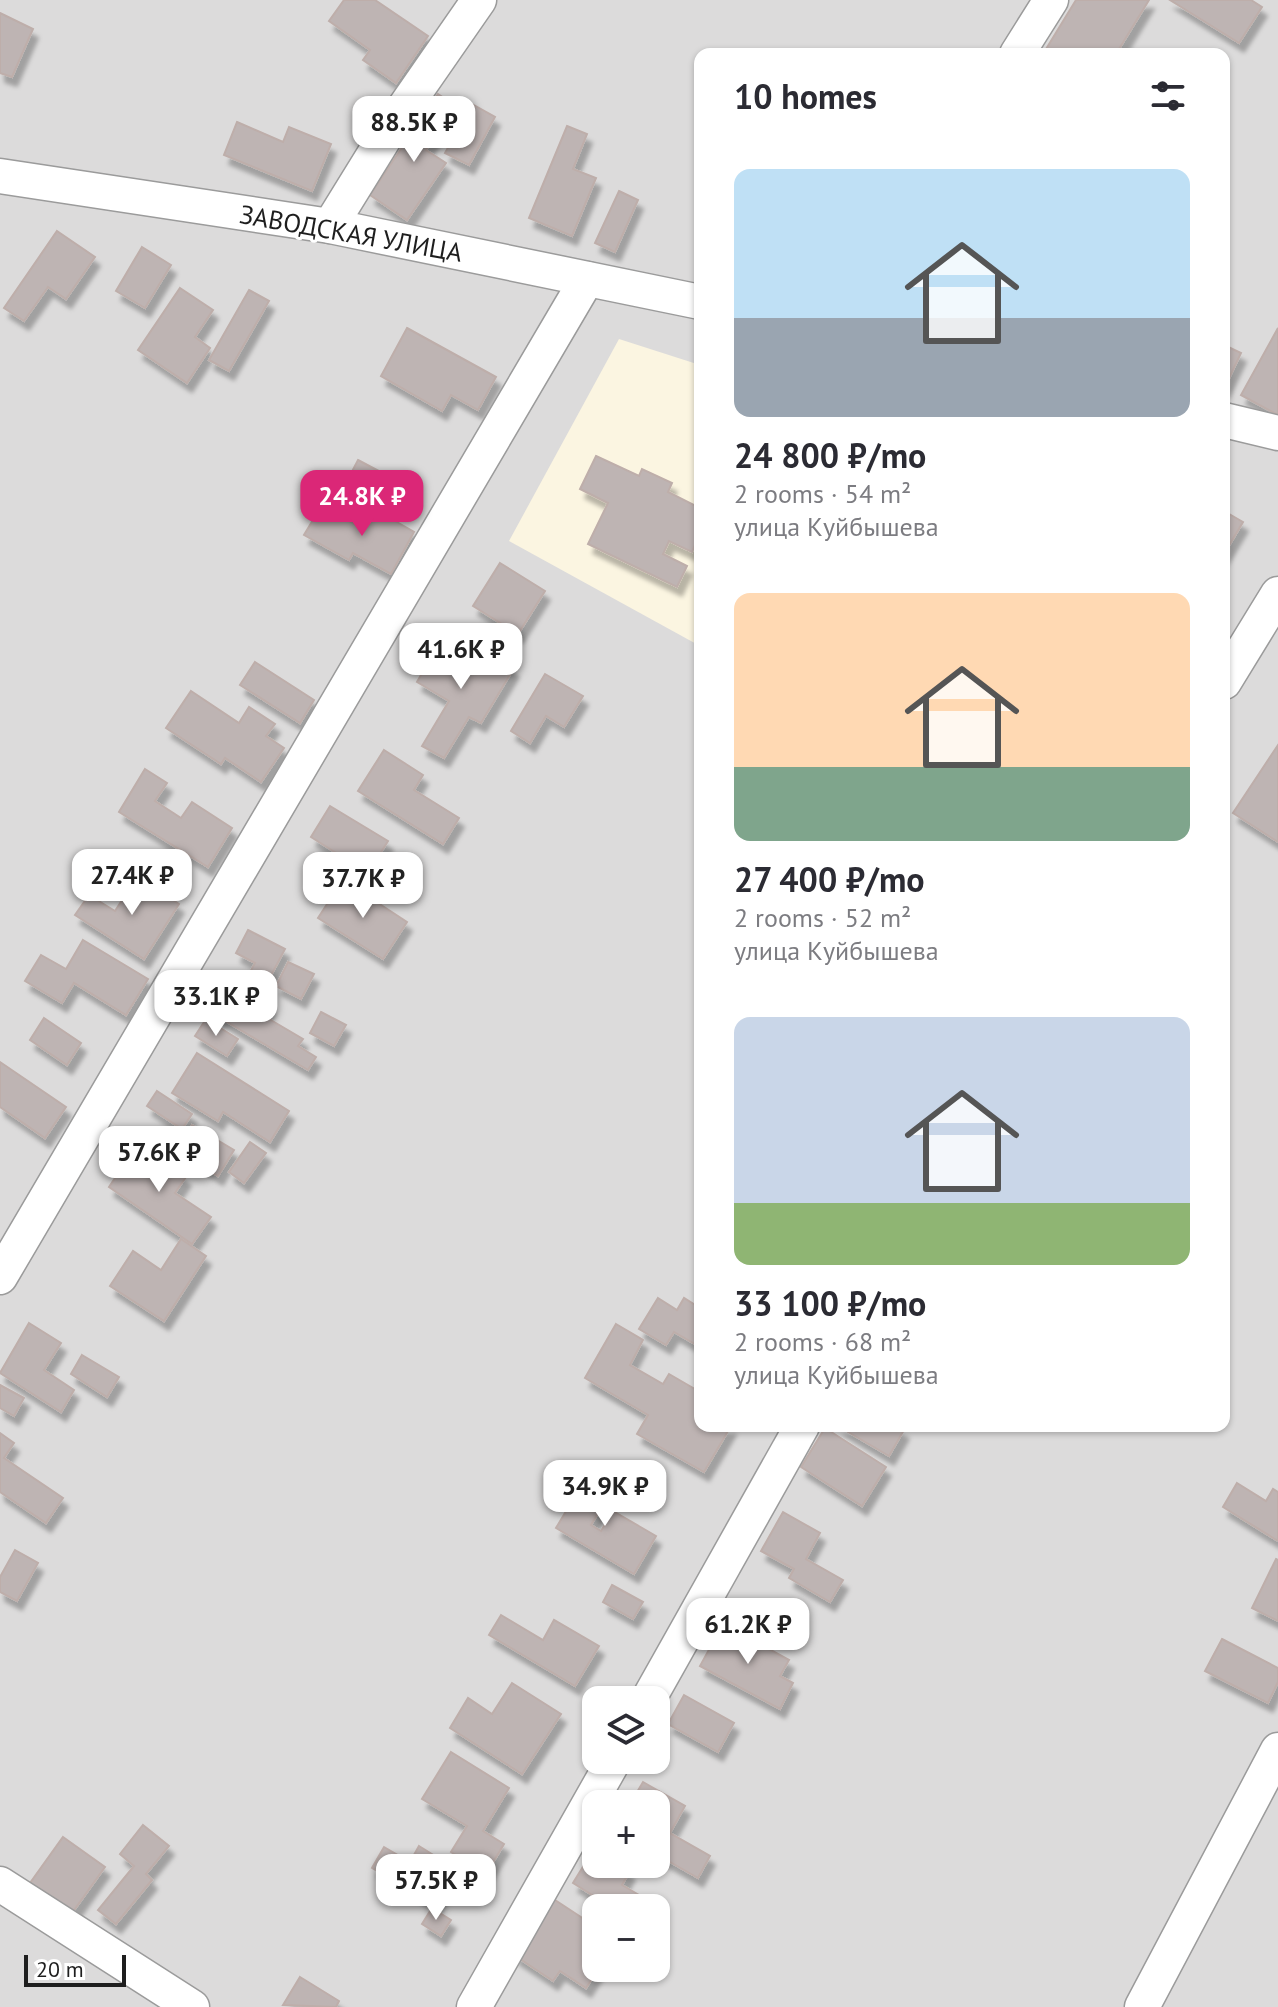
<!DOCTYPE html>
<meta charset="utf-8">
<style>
:root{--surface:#fff;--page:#f2f2f3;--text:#2b2b33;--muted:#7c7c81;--accent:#db2777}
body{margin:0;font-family:"PT Sans",sans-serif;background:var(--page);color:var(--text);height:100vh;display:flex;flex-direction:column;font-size:30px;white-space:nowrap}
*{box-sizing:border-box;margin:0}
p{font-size:26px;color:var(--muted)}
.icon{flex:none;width:44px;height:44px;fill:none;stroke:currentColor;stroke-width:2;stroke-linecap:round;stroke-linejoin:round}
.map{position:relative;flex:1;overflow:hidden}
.details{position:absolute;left:694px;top:48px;width:536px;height:1384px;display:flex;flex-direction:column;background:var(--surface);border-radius:16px;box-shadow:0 2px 6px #0004}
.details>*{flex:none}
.buttons{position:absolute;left:582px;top:1686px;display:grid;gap:16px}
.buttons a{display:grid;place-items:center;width:88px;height:88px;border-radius:16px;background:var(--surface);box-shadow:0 2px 6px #0004;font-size:40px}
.scale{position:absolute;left:24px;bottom:20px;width:102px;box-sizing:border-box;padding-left:8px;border:4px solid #1e1e1e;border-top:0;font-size:22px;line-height:28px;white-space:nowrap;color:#1e1e1e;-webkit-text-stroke:6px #fff;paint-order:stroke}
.price{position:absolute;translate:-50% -68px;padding:0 18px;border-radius:16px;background:#fff;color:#222;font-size:26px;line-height:52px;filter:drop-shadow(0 2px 4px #0008)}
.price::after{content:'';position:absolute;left:50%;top:48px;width:24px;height:18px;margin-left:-12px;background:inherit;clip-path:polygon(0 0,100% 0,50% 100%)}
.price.current{background:var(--accent);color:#fff}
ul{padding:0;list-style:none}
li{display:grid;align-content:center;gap:16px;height:424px;padding:0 40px}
li span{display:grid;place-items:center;height:248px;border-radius:16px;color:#555}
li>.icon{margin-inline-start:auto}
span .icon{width:144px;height:144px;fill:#fffc;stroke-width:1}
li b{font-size:34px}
h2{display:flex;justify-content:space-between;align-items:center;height:96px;padding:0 40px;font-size:34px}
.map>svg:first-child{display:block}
.residential{fill:#dcdbdb;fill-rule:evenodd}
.education{fill:#fbf5e1}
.building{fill:#beb4b3;stroke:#beaeaa;stroke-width:2;filter:url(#shadow)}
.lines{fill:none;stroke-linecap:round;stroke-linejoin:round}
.street-casing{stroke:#9b9b9b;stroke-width:37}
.street{stroke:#fff;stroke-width:34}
.labels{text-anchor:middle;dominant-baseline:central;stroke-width:6;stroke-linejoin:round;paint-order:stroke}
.street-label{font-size:26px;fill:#1e1e1e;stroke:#fff}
</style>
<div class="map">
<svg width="1278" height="2007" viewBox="0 0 1278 2007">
<defs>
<filter id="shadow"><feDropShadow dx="5" dy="9" stdDeviation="2" flood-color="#0004"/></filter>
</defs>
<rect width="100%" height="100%" fill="#eee9e5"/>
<path class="residential" d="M0,0H1278V2007H0ZM700,54H1224V1426H700ZM596,1700H656V1760H596ZM596,1804H656V1864H596ZM596,1908H656V1968H596Z"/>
<path class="education" d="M619,339L700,365V646L509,541Z"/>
<g class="building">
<path d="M344,0H375L428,36L396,83L363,60L370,50L329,21Z"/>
<path d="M1076,0H1149L1116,54H1043Z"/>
<path d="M1170,0H1251L1262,7L1239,43Z"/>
<path d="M0,13L33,29L12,77L0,73Z"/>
<path d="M438,94L456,106L426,150L446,163L407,220L370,195Z"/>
<path d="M472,104L495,117L469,165L445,153Z"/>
<path d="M237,122L283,142L289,127L331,144L312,191L224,155Z"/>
<path d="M567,126L587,134L573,169L596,178L572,236L529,218Z"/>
<path d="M619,191L638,200L615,252L595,243Z"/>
<path d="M57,231L95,257L66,299L48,287L24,321L4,308Z"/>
<path d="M142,247L171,265L145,308L116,291Z"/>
<path d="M180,288L213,310L195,337L210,348L187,383L138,350Z"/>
<path d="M249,290L269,301L229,371L209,360Z"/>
<path d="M407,328L496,377L478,410L451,395L442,411L381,376Z"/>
<path d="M1278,328V415L1241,395Z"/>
<path d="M1224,345L1241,353L1224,389Z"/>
<path d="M596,456L639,476L642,469L672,483L668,492L700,508V534L692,552L669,541L663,554L687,566L677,587L588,544L608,503L580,489Z"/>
<path d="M358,460L392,478L381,499L347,481Z"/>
<path d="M322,505L363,529L374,509L414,532L391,574L353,553L349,560L304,535Z"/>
<path d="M1224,511L1243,522L1224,554Z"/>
<path d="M500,563L545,591L518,634L473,606Z"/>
<path d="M441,641L472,659L479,647L514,668L481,723L469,717L444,758L422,746L449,701L417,682Z"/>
<path d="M255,662L314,700L300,723L240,685Z"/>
<path d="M545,674L583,696L564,727L546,716L530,743L511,731Z"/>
<path d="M191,691L239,723L249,707L275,724L266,736L284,748L261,782L225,758L221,764L166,728Z"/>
<path d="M1278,745V842L1233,813Z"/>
<path d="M384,750L423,775L414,790L459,818L443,844L358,791Z"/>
<path d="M145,769L167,783L155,801L181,818L192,802L232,828L208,867L119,812Z"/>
<path d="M330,806L388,841L368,873L311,837Z"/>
<path d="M137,877L179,904L144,959L75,915L89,895L115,911Z"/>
<path d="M343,880L407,922L383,959L318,918Z"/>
<path d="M248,930L285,949L266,985L248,976L255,963L236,953Z"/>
<path d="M83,940L148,979L126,1015L74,983L62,1003L25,981L41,955L66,969Z"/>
<path d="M288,962L314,974L301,999L276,986Z"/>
<path d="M229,980L270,1005L264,1016L303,1039L298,1046L316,1057L308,1070L210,1012Z"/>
<path d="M321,1012L346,1025L334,1046L310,1033Z"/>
<path d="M44,1018L81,1043L67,1065L30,1040Z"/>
<path d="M206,1019L238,1039L227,1056L195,1036Z"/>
<path d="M197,1053L289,1111L270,1142L223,1112L218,1121L172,1093Z"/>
<path d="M0,1062L66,1107L45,1138L0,1107Z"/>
<path d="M157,1091L192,1114L182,1129L147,1106Z"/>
<path d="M192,1125L234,1150L218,1176L177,1150Z"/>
<path d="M250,1142L266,1153L244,1183L229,1172Z"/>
<path d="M138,1144L186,1177L175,1193L211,1217L192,1244L109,1187Z"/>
<path d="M181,1239L206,1256L164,1321L110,1286L133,1251L161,1270Z"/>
<path d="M658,1298L677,1310L684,1298L700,1308V1347L674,1332L666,1345L639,1329Z"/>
<path d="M29,1323L61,1343L44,1370L74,1390L61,1412L0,1373Z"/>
<path d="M616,1324L643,1340L630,1365L663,1384L669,1374L700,1392V1426H731L704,1472L637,1434L648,1415L585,1378Z"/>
<path d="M82,1355L119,1377L107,1397L71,1374Z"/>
<path d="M0,1385L24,1398L14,1416L0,1408Z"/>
<path d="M838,1426H896L904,1430L889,1456Z"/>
<path d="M825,1428L886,1467L862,1506L801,1467Z"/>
<path d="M0,1433L14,1443L4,1458L63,1498L46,1523L0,1492Z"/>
<path d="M587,1476L612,1490L591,1525L601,1531L613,1511L656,1536L634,1574L556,1528Z"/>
<path d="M1237,1483L1266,1501L1273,1489L1278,1492V1541L1223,1507Z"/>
<path d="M783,1512L820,1533L806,1559L843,1580L830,1602L789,1578L794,1569L761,1551Z"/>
<path d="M15,1550L38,1563L17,1601L0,1592V1577Z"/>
<path d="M1276,1559L1278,1560V1621L1252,1608Z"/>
<path d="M612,1585L643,1602L633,1619L603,1602Z"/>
<path d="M501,1615L543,1640L554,1620L599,1646L575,1686L489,1635Z"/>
<path d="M723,1624L789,1660L780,1676L793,1683L780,1709L700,1666Z"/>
<path d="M1222,1639L1278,1668V1682L1268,1703L1205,1671Z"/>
<path d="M512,1683L561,1714L522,1774L450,1728L468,1698L492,1714Z"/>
<path d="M684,1695L734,1723L718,1752L668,1724Z"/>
<path d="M451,1752L509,1788L483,1831L504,1844L486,1874L451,1852L467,1826L422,1799Z"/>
<path d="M643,1782L685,1806L670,1833L710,1856L698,1878L656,1854V1804H630Z"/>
<path d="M143,1825L169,1846L146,1874L152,1880L116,1924L98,1910L134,1866L120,1854Z"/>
<path d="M63,1837L105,1867L72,1913L30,1883Z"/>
<path d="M419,1846L456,1869L435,1905L372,1868L384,1847L410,1862Z"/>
<path d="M594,1849L596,1864H618L630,1871L622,1885L651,1902L647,1908H613L573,1883Z"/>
<path d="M552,1898L596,1927V1968H599L586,1988L560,1971L553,1981L514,1955Z"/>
<path d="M432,1908L451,1920L441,1936L422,1924Z"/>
<path d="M300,1977L339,2001L336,2007L283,2005Z"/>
</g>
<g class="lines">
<g class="street-casing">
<g id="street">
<path d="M1017,54L1051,0"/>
<path d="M0,176L330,226L700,302"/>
<path d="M330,226L393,124L479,0"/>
<path d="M1224,420L1278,433"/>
<path d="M1224,682L1278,594"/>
<path d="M0,1277L587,279"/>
<path d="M648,1700L802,1426"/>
<path d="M0,1884L192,2007"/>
<path d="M474,2007L614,1760"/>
<path d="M1142,2007L1278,1750"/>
</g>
</g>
<use href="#street" class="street"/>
</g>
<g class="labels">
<g class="street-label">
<text transform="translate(351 233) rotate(10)">ЗАВОДСКАЯ УЛИЦА</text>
</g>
</g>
</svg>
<div class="buttons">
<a><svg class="icon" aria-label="layers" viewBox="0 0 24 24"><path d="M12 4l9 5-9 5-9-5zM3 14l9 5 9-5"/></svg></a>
<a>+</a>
<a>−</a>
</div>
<div class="scale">20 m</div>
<b class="price" style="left:414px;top:164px">88.5K ₽</b>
<b class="price current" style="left:362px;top:538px">24.8K ₽</b>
<b class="price" style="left:461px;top:691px">41.6K ₽</b>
<b class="price" style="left:132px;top:917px">27.4K ₽</b>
<b class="price" style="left:363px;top:920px">37.7K ₽</b>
<b class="price" style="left:216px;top:1038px">33.1K ₽</b>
<b class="price" style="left:159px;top:1194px">57.6K ₽</b>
<b class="price" style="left:605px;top:1528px">34.9K ₽</b>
<b class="price" style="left:748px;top:1666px">61.2K ₽</b>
<b class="price" style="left:436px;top:1922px">57.5K ₽</b>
<section class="details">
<h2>10 homes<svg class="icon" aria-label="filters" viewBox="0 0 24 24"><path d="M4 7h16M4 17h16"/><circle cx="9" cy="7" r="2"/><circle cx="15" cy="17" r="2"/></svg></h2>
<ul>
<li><span style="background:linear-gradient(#bfe0f5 60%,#9aa5b1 0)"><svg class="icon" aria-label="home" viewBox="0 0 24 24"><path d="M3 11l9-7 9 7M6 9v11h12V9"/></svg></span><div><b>24 800 ₽/mo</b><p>2 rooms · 54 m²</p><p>улица Куйбышева</p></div></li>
<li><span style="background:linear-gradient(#ffd9b3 70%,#7fa58c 0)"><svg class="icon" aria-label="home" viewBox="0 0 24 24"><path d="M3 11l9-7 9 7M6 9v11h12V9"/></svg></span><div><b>27 400 ₽/mo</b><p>2 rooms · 52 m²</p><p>улица Куйбышева</p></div></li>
<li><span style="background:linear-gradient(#c9d6e8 75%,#8fb573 0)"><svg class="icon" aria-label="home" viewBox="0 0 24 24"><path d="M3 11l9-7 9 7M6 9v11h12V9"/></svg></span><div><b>33 100 ₽/mo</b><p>2 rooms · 68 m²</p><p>улица Куйбышева</p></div></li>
</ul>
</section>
</div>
